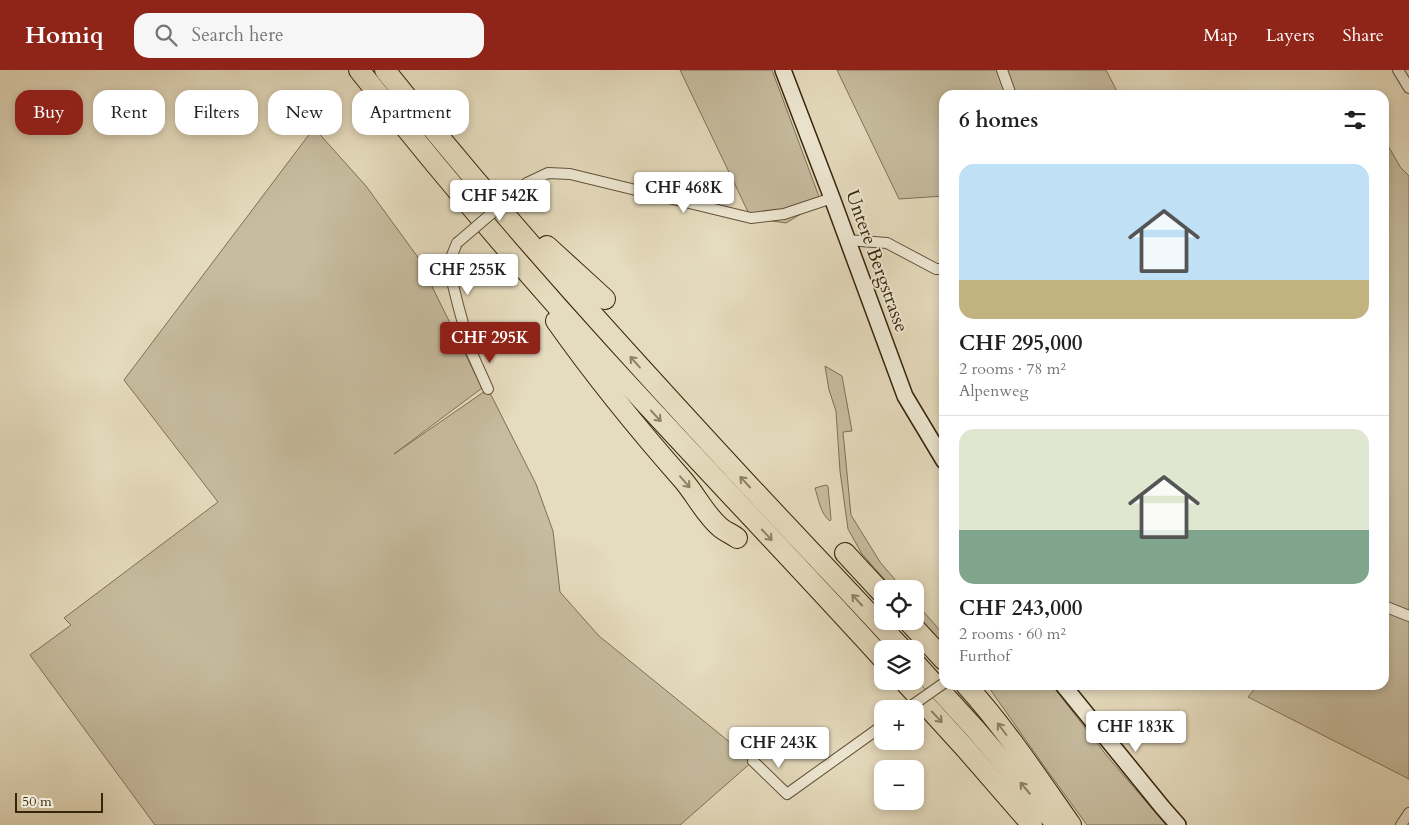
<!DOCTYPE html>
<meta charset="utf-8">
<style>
:root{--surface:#fff;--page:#f6f6f6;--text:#202124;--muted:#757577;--line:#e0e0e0;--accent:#8f2418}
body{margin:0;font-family:Cardo,serif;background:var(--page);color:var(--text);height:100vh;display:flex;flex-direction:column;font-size:19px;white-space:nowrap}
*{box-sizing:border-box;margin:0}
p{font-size:16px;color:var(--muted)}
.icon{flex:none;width:28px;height:28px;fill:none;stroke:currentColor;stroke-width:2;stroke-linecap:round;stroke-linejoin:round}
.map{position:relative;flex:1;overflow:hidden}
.sheet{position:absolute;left:939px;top:20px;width:450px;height:600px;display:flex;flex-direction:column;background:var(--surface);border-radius:15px;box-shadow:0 2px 8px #0003}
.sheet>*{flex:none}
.banner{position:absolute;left:15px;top:20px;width:475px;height:45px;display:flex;gap:10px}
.controls{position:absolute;left:874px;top:510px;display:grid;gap:10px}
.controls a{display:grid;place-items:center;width:50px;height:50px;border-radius:10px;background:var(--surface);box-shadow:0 2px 8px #0003;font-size:25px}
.scale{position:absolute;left:15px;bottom:12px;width:88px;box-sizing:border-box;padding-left:5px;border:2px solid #37250a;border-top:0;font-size:14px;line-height:18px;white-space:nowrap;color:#37250a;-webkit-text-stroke:4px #eee8d4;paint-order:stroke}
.price{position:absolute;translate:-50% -42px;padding:0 11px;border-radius:5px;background:#fff;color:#222;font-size:16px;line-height:32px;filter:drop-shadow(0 1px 2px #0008)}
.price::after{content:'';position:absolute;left:50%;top:30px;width:15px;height:11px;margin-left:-8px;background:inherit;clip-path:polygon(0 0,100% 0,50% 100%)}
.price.on{background:var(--accent);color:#fff}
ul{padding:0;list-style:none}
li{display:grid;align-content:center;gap:10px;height:265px;padding:0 20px}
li+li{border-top:1px solid var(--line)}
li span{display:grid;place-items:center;height:155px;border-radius:15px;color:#555}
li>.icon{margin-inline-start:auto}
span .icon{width:90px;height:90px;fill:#fffc;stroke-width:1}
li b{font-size:21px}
h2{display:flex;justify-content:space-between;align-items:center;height:60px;padding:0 20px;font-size:21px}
.pill{padding:0 18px;border-radius:15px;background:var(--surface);box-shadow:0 2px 8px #0003;font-size:18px;line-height:45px}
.pill.on{background:var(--accent);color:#fff}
header{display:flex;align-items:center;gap:30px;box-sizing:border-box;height:70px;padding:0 25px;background:var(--accent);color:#fff}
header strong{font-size:24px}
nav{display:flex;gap:28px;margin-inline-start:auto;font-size:18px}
.search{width:350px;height:45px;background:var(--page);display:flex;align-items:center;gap:12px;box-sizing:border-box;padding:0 18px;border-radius:15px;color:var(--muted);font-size:19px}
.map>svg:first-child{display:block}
.green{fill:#c7bc9f;stroke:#7f7054}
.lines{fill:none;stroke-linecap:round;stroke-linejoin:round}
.street-casing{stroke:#625237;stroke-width:12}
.secondary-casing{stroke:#37250a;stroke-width:18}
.highway-casing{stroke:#37250a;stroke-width:22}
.street{stroke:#eee8d4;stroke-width:10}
.secondary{stroke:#eee8d4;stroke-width:15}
.highway{stroke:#e5dbbd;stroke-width:20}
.street-bridge-casing{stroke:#625237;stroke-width:12;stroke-linecap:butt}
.street-bridge{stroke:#eee8d4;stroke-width:10}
.oneway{stroke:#8e8064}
.labels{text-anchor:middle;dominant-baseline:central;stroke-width:4;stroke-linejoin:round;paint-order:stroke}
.street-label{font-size:19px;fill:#37250a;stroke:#eee8d4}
</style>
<header>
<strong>Homiq</strong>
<div class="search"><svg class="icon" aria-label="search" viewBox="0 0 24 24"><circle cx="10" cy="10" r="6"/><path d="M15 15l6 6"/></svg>Search here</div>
<nav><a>Map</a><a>Layers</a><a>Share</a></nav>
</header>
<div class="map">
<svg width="1409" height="755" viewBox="0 0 1409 755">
<rect width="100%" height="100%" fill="#e5dbbd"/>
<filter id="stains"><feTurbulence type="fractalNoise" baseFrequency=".004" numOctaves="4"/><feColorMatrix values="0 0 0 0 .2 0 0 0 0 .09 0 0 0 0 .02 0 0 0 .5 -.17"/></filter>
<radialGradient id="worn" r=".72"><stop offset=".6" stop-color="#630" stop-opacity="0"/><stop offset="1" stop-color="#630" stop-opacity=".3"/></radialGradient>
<g class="green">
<path d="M680,0H772L821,132L786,153L751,148Z"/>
<path d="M837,0H1106L1119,25H944V126L899,129Z"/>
<path d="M314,58L366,116L417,186L482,318L394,384L488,319L536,414L553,461L560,522L599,566L753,691L680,755H155L30,585L71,555L64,548L218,432L124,310Z"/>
<path d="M1384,69L1401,98L1409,106V709L1248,627L1258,615H1384Z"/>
<path d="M825,296L842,306L852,361L843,362L851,445L880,492L903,519H893L862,484L848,459L840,401L836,341L829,320Z"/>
<path d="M826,415L828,416L831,449L830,451C821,445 818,428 815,418Z"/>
<path d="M915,532L944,565V583L934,564L915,545Z"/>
<path d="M987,615H1052L1107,686L1166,755H1087L1049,703Z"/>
</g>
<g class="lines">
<g class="street-casing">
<g id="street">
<path d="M1002,0L1011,25"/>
<path d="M1398,0L1409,18"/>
<path d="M527,113L548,103L570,104L751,148L784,144L832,128"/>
<path d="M847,170L887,173L936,199H944"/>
<path d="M457,173L448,195L458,235L470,279L488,319"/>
<path d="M1384,536L1409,546"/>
<path d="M753,691L787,724L882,656"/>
<path d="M1401,755L1409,743"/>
</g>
</g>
<g class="secondary-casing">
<g id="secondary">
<path d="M783,0L832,128L905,326L944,391"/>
<path d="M1063,615L1163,738L1178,755"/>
</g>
</g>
<g class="highway-casing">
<g id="highway">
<path d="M359,0C436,97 516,192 600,284C693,386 789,486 882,588"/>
<path d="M385,0C498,142 619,275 742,408C795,465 849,521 902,579"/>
<path d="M547,176L605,229"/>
<path d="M556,251C595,306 638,359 683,410C696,425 706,446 721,458C726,462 732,464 737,468"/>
<path d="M845,483L882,523"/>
<path d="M908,551L944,590"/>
<path d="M915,593L976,660L1057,755"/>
<path d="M904,611L965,678L1032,755"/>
<path d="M966,615C1005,658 1038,708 1071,755"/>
</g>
</g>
<use href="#street" class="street"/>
<use href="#secondary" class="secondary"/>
<use href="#highway" class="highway"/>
<g class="street-bridge-casing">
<g id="street-bridge">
<path d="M457,173L527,113"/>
<path d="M907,639L944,613"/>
</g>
</g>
<use href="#street-bridge" class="street-bridge"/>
</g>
<defs><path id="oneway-shaft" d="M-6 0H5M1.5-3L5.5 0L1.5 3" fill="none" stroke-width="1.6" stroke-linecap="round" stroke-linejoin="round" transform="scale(1.25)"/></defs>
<g class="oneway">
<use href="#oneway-shaft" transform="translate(635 292) rotate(-132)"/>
<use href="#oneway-shaft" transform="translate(656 346) rotate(47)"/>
<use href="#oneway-shaft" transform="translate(685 412) rotate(49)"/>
<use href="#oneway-shaft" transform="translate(745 412) rotate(-133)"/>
<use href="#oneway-shaft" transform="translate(767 465) rotate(47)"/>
<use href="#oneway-shaft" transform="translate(857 530) rotate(-133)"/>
<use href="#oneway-shaft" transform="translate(937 647) rotate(47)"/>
<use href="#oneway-shaft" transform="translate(1002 659) rotate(-127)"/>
<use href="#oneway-shaft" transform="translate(1025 718) rotate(-130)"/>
</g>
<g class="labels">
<g class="street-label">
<text transform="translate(877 191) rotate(70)">Untere Bergstrasse</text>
</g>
</g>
<rect width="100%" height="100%" filter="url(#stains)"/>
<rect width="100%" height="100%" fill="url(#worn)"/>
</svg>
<div class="controls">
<a><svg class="icon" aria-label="locate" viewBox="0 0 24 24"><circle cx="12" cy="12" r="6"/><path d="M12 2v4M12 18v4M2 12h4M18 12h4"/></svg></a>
<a><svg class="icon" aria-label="layers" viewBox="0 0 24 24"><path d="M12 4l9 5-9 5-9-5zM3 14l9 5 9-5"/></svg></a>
<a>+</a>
<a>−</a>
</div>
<div class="scale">50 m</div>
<b class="price" style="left:684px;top:144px">CHF 468K</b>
<b class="price" style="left:500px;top:152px">CHF 542K</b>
<b class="price" style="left:468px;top:226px">CHF 255K</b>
<b class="price on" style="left:490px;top:294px">CHF 295K</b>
<b class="price" style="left:1136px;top:683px">CHF 183K</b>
<b class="price" style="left:779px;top:699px">CHF 243K</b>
<div class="banner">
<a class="pill on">Buy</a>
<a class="pill">Rent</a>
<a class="pill">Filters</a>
<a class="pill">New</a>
<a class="pill">Apartment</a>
</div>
<section class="sheet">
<h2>6 homes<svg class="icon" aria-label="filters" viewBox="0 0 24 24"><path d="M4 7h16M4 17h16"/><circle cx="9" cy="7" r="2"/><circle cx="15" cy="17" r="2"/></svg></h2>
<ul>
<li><span style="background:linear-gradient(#bfe0f5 75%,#c2b280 0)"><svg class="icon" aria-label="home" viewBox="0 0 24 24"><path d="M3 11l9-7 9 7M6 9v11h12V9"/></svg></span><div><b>CHF 295,000</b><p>2 rooms · 78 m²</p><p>Alpenweg</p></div></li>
<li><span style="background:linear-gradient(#dfe7d0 65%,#7fa58c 0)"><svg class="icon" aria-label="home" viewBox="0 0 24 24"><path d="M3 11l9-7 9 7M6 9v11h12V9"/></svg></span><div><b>CHF 243,000</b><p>2 rooms · 60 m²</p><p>Furthof</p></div></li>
</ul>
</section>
</div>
